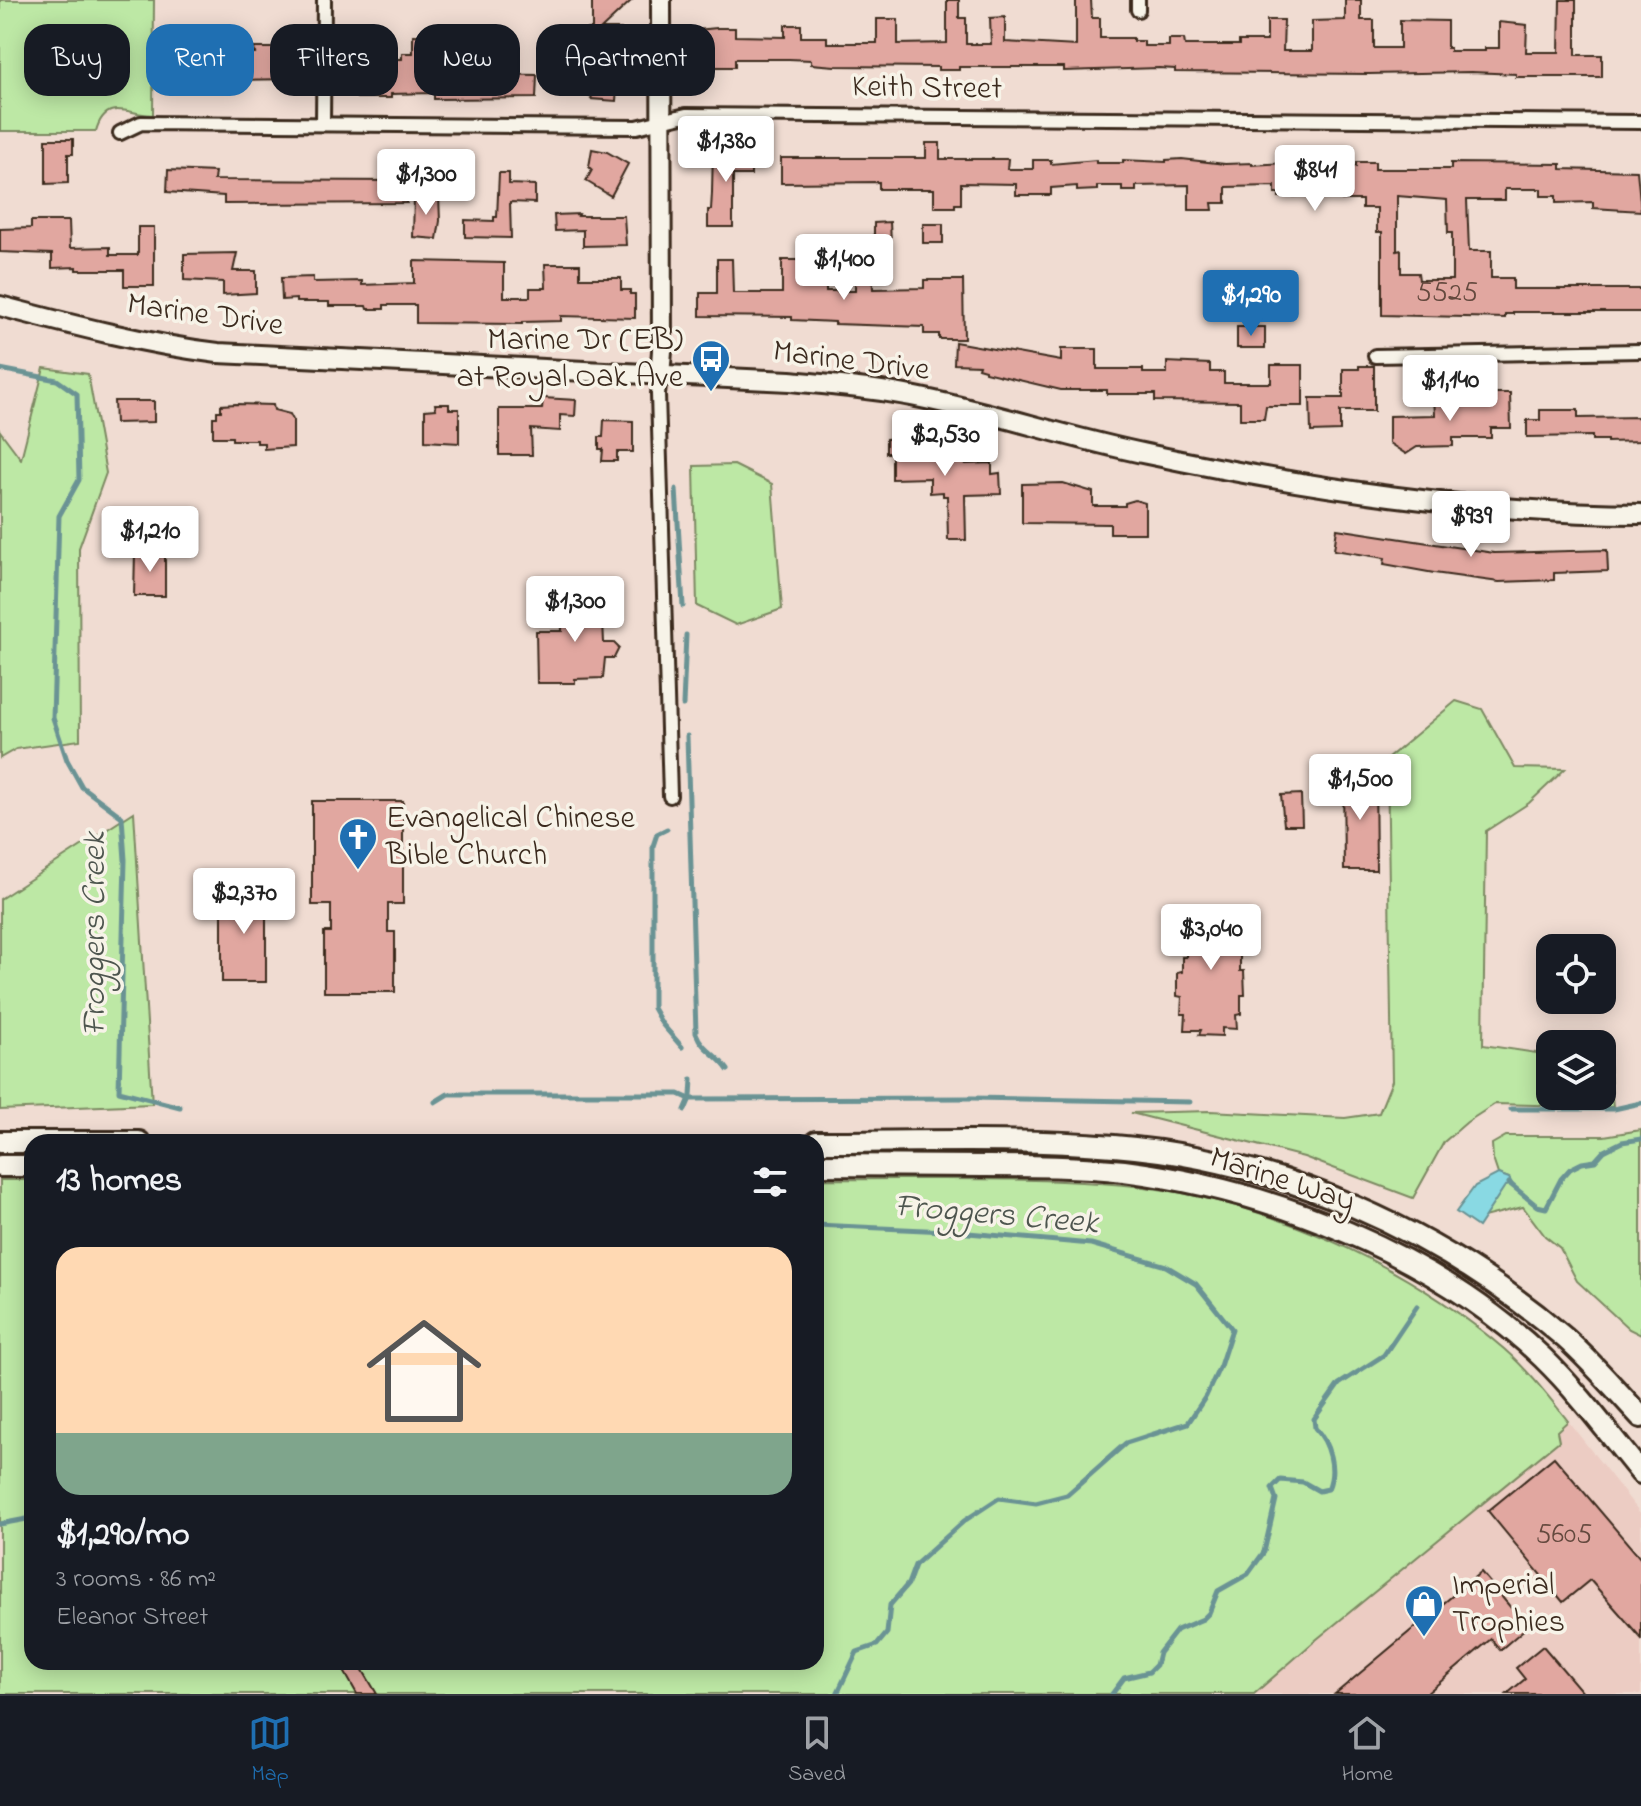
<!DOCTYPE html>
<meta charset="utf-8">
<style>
:root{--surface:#171b24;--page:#242831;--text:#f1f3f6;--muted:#9ea1a6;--line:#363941;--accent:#1f6fb2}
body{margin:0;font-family:"Indie Flower",sans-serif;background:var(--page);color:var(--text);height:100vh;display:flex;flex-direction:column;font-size:30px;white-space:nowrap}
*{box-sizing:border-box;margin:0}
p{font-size:26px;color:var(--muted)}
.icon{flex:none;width:44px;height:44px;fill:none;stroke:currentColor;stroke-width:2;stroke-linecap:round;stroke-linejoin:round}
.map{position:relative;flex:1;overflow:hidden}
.drawer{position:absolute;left:24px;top:1134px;width:800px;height:536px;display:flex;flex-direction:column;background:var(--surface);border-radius:24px;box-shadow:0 4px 20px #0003}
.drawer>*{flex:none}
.guide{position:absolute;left:24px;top:24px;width:800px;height:72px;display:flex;gap:16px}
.fabs{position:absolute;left:1536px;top:934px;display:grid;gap:16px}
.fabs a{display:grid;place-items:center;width:80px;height:80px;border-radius:16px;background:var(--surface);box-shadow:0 4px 20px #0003;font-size:40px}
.price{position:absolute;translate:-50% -68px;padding:0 18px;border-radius:8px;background:#fff;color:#222;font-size:26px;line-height:52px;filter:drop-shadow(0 2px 4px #0008)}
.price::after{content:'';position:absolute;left:50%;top:48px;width:24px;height:18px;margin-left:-12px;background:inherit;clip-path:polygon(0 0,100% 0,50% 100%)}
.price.active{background:var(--accent);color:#fff}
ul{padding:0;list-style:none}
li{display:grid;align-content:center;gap:16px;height:424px;padding:0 32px}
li+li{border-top:2px solid var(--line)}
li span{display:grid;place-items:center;height:248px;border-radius:24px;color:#555}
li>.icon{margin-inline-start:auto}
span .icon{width:144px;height:144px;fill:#fffc;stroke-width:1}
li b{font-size:34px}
h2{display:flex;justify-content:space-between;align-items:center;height:96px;padding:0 32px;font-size:34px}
.chip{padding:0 28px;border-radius:24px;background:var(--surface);box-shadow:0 4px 20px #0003;font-size:28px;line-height:72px}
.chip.active{background:var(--accent);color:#fff}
.menu{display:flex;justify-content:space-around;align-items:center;height:112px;border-top:2px solid var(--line);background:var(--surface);font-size:22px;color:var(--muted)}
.menu a{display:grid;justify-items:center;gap:4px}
.menu .active{color:var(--accent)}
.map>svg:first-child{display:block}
.built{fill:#ecccc3}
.green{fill:#bde8a5;stroke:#7c8962;stroke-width:2}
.water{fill:#89d9e3;stroke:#6a9394;stroke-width:2}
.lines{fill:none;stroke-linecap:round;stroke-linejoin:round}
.stream{stroke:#6a9394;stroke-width:5}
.building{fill:#e1a7a0;stroke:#3b2a1e;stroke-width:2;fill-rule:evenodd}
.street-casing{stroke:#3b2a1e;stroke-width:18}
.secondary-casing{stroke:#3b2a1e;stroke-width:24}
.primary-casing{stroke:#3b2a1e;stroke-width:26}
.street{stroke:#f7f3e8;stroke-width:12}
.secondary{stroke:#f7f3e8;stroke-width:18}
.primary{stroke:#f7f3e8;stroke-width:20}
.labels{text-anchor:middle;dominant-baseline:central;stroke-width:7;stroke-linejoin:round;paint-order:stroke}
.number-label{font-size:28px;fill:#64493e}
.street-label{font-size:32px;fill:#3b2a1e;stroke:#f7f3e8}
.poi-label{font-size:32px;fill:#3b2a1e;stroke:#f7f3e8;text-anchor:start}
.water-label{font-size:34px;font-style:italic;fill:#4e564f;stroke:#f7f3e8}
</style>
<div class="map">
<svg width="1641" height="1694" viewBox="0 0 1641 1694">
<rect width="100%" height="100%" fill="#f0dcd2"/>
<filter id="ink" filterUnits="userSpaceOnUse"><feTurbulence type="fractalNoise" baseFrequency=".0125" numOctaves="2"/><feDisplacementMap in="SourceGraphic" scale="16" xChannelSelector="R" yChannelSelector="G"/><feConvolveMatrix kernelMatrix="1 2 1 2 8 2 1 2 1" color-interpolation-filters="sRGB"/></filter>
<g filter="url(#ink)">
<path class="built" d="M1568,1421L1641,1514V1694H1246Z"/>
<g class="green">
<path d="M0,0H154L153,115C129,115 106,96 96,131H0Z"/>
<path d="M44,368L88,374L106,473L79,548L80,740L16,749L0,758V431L21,459Z"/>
<path d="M734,465L772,484L782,609L736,625L697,606L694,466Z"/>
<path d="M1456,701L1482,709L1515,768L1565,769L1529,803L1486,831L1483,1045L1550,1055V1096H1602V1063L1609,1064L1613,1107L1495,1104L1467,1122L1444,1142L1413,1198L1304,1157L1131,1113L1210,1111L1345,1118L1379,1113L1392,1081L1387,759Z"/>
<path d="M134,812L152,1104L0,1110V899Z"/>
<path d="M1641,1130V1335L1629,1329L1577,1281L1560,1248L1545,1236L1523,1207L1484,1217L1509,1178L1498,1174L1493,1159L1492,1144L1506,1136H1604Z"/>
<path d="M816,1179C919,1180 1023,1176 1125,1185C1259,1197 1403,1262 1504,1349C1528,1370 1548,1396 1568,1421L1557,1431L1559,1441L1317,1639L1254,1694H0V1180H32V1662H816Z"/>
</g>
<path class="water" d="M1498,1174L1509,1178L1513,1185L1505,1186L1478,1227L1456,1212L1475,1186Z"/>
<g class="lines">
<g class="stream">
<path d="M0,369L57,380L77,394L79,480L59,516L53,718L67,760L82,787L122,817L125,860L119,1091L180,1107"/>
<path d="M676,489L683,606"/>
<path d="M683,705L686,635"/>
<path d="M687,736L696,1033C702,1050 718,1055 728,1070"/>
<path d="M667,829L657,834L653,846V1008L662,1024L682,1047"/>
<path d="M435,1102L448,1094H679L690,1099L972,1098L1190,1102"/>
<path d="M1511,1109H1614L1641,1103"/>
<path d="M685,1110L691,1096L692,1079"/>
<path d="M1509,1183L1537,1206L1546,1208L1561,1179L1570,1169L1582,1163L1595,1161L1604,1151L1622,1142L1641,1139"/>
<path d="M816,1225L946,1231L1091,1244L1166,1266L1196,1284L1232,1329L1220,1366L1206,1396L1188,1423L1126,1443L1067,1495L1036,1503L999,1498L964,1521L915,1565L908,1584L890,1605L887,1633L877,1645L857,1652L837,1694"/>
<path d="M0,1524L32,1518"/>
<path d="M1112,1694L1124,1678L1149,1672L1156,1665L1159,1653L1177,1630L1203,1619L1209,1613L1218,1591L1248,1574L1264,1552L1276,1499L1272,1488L1280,1480L1303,1482L1319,1491L1328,1489C1337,1469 1329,1442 1315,1428L1314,1419L1339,1384L1384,1355L1417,1306"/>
</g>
</g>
<g class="building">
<path d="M592,0H632L601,29H621V64H619L616,101L591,99L592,96L587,95L588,90L574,89L575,71H593L594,43H587V29H592Z"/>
<path d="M947,0H959V18H966V44H991L990,18L1005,17V42L1076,46V0H1091L1092,18H1100V38H1133V41H1144V46H1169V39H1184L1185,45H1239V41H1267V20H1284L1283,51H1312V21L1345,20V0H1361V20H1374V48H1400V20L1447,21V48H1450V51H1485V48H1499V22L1527,25L1526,52H1559L1560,0H1576V55H1602V77H1516V74L1471,72L1369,74L1175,72V69L1159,68L1064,71V67H959V70H938V67L835,66L811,64V60L789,59H735V67H703V60H694L697,30L717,28H735V36L785,37V25H801V37H827V43H877V19H898V44L947,43Z"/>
<path d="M185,27L222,29V53H255L254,48H296L295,79L168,81L169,53H185Z"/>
<path d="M413,35L447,36L448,73H476V36L492,35V74L537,75L536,98L434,99V93L391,94V98H357L356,75L396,74L395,59H402V53H413Z"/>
<path d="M46,139H73V154H68V183L46,184Z"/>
<path d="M926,143H940V159H1008L1007,169H1033V160H1051V164L1096,160V163H1123V160L1166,162V160L1182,159L1225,164L1252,163V165L1300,162V166H1356V162H1375V169H1451V163L1561,164V169L1637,171L1641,211L1593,208V202L1556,203V196H1541V189H1505V200H1467L1469,251H1491V278H1513V289H1641V312H1513V314H1505V318L1382,315V232H1377V208H1362V200H1342V193H1301V196L1279,197V193H1275V186L1226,187V203H1212L1213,210H1189V185L1136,186V191H1122V186H1097V190L1077,191V186L1051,188V195H1016V184L961,183V204H955V207H934V189H879V182L781,183V158H926ZM1397,196L1447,200L1448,233H1452V280H1419L1418,273H1401V250L1397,251Z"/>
<path d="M592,149L607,152L628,164L611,196L586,181L592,170L589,167Z"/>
<path d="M721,149L751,150V175H733V227H708V210H711L712,193L713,150Z"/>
<path d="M168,170L215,172L214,180L407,181V203L224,204V196L167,192Z"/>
<path d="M499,173H509V184L535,185V203L510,202L511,238L465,237V220L494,221V217H497Z"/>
<path d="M439,196L440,221L437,239L413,237L414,197Z"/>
<path d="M579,214L578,216H624L626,245L583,246V230L555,231L554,215Z"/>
<path d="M31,221H69L70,248L110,247V255H138V227H154V286H124V270H76V267L52,268V254L0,252V229L31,228Z"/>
<path d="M890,222L891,243H874V223Z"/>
<rect x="923" y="224" width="20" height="19"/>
<path d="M237,253L233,271H256V293L223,295V282L184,280V254Z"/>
<path d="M717,259H732L733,293H782V260H800V283L826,284V291H855V260H872L873,289L924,288V280H963L964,339H939V334H924V327L835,324V322L792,320V317L700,316V293H717Z"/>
<path d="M414,261L504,263V297H530V288H546L545,264H580V278H621V290H630V294H635V318L561,316V321L522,322V324L416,323V305H384V309H367L366,306H329V302H296V299L282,300L281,278L313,277V282L362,281V285L414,283Z"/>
<rect x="1237" y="327" width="28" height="21"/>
<path d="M955,342L1061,361V349H1097V369H1143V373H1167V362L1210,364V372H1224V383H1271V365H1303V406H1266L1264,419H1240V402L1155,401V394H1107V390H1061L985,372V370L978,368L979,365L954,364Z"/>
<path d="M1359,366H1374V411H1340V431L1311,432L1310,398H1343V369H1359Z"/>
<path d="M1494,393H1510L1511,428H1491V438H1453V446L1417,447L1406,454L1389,443V416L1435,415L1434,396H1452V400H1467V402H1494Z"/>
<path d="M543,398L576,400L575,416L560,415V431L531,429L532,455H499V409H542Z"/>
<path d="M114,401H154V422L115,423Z"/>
<path d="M236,404L273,405L274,410L290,414L293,420V447L264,449V443H257V440H232V437H213V417H217V411H221V405Z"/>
<path d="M435,404H449V409H459V443L425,441V410L436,409Z"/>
<path d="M1540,410H1578V418L1641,417V441L1607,442V440H1592V436L1527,437V420H1540Z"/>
<path d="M604,420L633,421V452H617V461H602L603,449H599V437H603Z"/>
<path d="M905,438V448L918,447V451L965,450V464L992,463V474L1000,473L1001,494L965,495L966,540H948L947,496H943V492L930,493V478L892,479V453H886V439Z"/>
<path d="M1063,483L1093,492V506H1125V503L1135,500L1145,503V533H1110V524L1022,523V484Z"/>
<path d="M1337,529L1494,553L1607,550L1608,571L1554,573V580L1499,582L1434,573L1384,564L1385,558L1334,550Z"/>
<path d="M135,552H165V596H134Z"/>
<path d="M602,597L604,643H614L619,648L614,658H605L603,678L575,679V683H537L536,631H562L561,598Z"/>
<path d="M1375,773L1376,870H1344L1343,774Z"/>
<path d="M1301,794L1302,825H1284L1281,795Z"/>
<path d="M312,801H403V904H388V932H395V992H324V932H331V905H312Z"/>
<rect x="222" y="891" width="44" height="91"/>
<path d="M1234,908L1235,954L1240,955V971H1244L1245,995H1241V1014L1236,1015L1237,1029L1222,1028V1036L1199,1035L1201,1030H1185L1186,1014H1181L1182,997L1177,996V973L1182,972V957H1186V909Z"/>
<path d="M1554,1457L1641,1559V1638L1590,1580L1563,1602L1488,1511Z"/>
<path d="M1481,1572L1527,1627L1500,1650L1491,1639L1426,1694H1335Z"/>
<path d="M1543,1646L1584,1694H1507L1525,1679L1516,1668Z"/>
<path d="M354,1662H358L377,1694H357L344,1671Z"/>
</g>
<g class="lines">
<g class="street-casing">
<g id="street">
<path d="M1138,10V0"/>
<path d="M323,124L324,0"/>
<path d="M120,133L141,123L637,127L686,115L1641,122"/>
<path d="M1375,356L1641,351"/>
<path d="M660,376L658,394L670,796"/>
</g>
</g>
<g class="secondary-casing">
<g id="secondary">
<path d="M0,306C72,325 144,344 218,353L790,381C831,385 871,388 911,396C990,411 1068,438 1147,454C1309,488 1475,513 1641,514"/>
<path d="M660,376L662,351L661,0"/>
</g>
</g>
<g class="primary-casing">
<g id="primary">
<path d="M0,1142H139"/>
<path d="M816,1142C915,1142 1015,1138 1114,1146C1279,1159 1439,1230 1565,1338C1592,1362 1616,1390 1641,1417"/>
<path d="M816,1165C872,1165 929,1166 985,1166C1032,1166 1078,1166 1124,1171C1271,1190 1435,1254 1543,1358C1579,1393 1609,1434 1641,1473"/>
<path d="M0,1166H32"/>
</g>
</g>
<use href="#street" class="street"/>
<use href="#secondary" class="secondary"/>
<use href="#primary" class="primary"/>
</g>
</g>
<defs>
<g id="bus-pin" transform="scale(2)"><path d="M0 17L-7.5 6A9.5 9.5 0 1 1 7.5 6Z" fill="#1f6fb2" stroke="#f7f3e8"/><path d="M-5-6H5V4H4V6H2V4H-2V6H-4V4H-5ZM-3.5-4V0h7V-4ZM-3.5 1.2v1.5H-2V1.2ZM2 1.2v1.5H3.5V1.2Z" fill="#fff"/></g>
<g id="church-pin" transform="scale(2)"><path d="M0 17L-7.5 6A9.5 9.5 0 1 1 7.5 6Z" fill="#1f6fb2" stroke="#f7f3e8"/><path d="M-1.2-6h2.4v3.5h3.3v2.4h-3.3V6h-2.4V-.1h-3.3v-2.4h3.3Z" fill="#fff"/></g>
<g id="shop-pin" transform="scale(2)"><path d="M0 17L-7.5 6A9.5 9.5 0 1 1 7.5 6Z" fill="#1f6fb2" stroke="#f7f3e8"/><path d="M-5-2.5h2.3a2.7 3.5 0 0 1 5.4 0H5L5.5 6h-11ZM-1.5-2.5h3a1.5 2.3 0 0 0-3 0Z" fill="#fff"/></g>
</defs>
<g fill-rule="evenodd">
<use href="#bus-pin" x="711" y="359"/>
<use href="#church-pin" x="358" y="837"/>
<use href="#shop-pin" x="1424" y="1604"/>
</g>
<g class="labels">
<g class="number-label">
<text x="1447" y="293">5525</text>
<text x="1564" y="1535">5605</text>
</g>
<g class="street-label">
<text transform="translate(927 89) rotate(1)">Keith Street</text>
<text transform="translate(205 316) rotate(8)">Marine Drive</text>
<text transform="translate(851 362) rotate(7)">Marine Drive</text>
<text transform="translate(1282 1181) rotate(18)">Marine Way</text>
</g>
<g class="poi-label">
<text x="683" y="341" text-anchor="end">Marine Dr (EB)<tspan x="683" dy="37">at Royal Oak Ave</tspan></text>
<text x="386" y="819">Evangelical Chinese<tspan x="386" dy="37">Bible Church</tspan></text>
<text x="1452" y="1586">Imperial<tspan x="1452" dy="37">Trophies</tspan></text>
</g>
<g class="water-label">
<text transform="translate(96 934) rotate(-90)">Froggers Creek</text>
<text transform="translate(996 1216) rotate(5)">Froggers Creek</text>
</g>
</g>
</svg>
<div class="fabs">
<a><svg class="icon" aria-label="locate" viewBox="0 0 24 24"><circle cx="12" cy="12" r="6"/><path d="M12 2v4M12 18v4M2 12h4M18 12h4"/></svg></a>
<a><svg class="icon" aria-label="layers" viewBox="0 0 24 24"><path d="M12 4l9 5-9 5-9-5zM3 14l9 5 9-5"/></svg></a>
</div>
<b class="price" style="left:726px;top:184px">$1,380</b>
<b class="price" style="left:1315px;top:213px">$841</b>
<b class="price" style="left:426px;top:217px">$1,300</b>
<b class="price" style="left:844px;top:302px">$1,400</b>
<b class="price active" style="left:1251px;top:338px">$1,290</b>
<b class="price" style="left:1450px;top:423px">$1,140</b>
<b class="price" style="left:945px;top:478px">$2,530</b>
<b class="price" style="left:1471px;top:559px">$939</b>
<b class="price" style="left:150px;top:574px">$1,210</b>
<b class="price" style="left:575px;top:644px">$1,300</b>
<b class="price" style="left:1360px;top:822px">$1,500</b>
<b class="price" style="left:244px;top:936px">$2,370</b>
<b class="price" style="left:1211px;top:972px">$3,040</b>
<div class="guide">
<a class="chip">Buy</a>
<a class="chip active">Rent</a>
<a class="chip">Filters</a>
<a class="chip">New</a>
<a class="chip">Apartment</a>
</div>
<section class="drawer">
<h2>13 homes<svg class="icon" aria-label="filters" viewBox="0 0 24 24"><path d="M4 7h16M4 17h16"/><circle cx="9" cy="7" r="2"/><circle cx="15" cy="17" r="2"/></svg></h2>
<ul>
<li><span style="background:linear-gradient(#ffd9b3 75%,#7fa58c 0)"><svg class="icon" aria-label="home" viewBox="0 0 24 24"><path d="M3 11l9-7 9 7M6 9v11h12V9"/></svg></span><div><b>$1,290/mo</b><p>3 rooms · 86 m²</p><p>Eleanor Street</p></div></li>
</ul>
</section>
</div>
<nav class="menu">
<a class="active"><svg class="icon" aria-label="map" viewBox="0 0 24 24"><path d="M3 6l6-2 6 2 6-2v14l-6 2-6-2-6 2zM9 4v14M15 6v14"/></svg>Map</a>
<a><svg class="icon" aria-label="saved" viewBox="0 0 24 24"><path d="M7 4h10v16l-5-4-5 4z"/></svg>Saved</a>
<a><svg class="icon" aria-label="home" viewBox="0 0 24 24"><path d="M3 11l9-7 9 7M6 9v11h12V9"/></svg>Home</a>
</nav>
